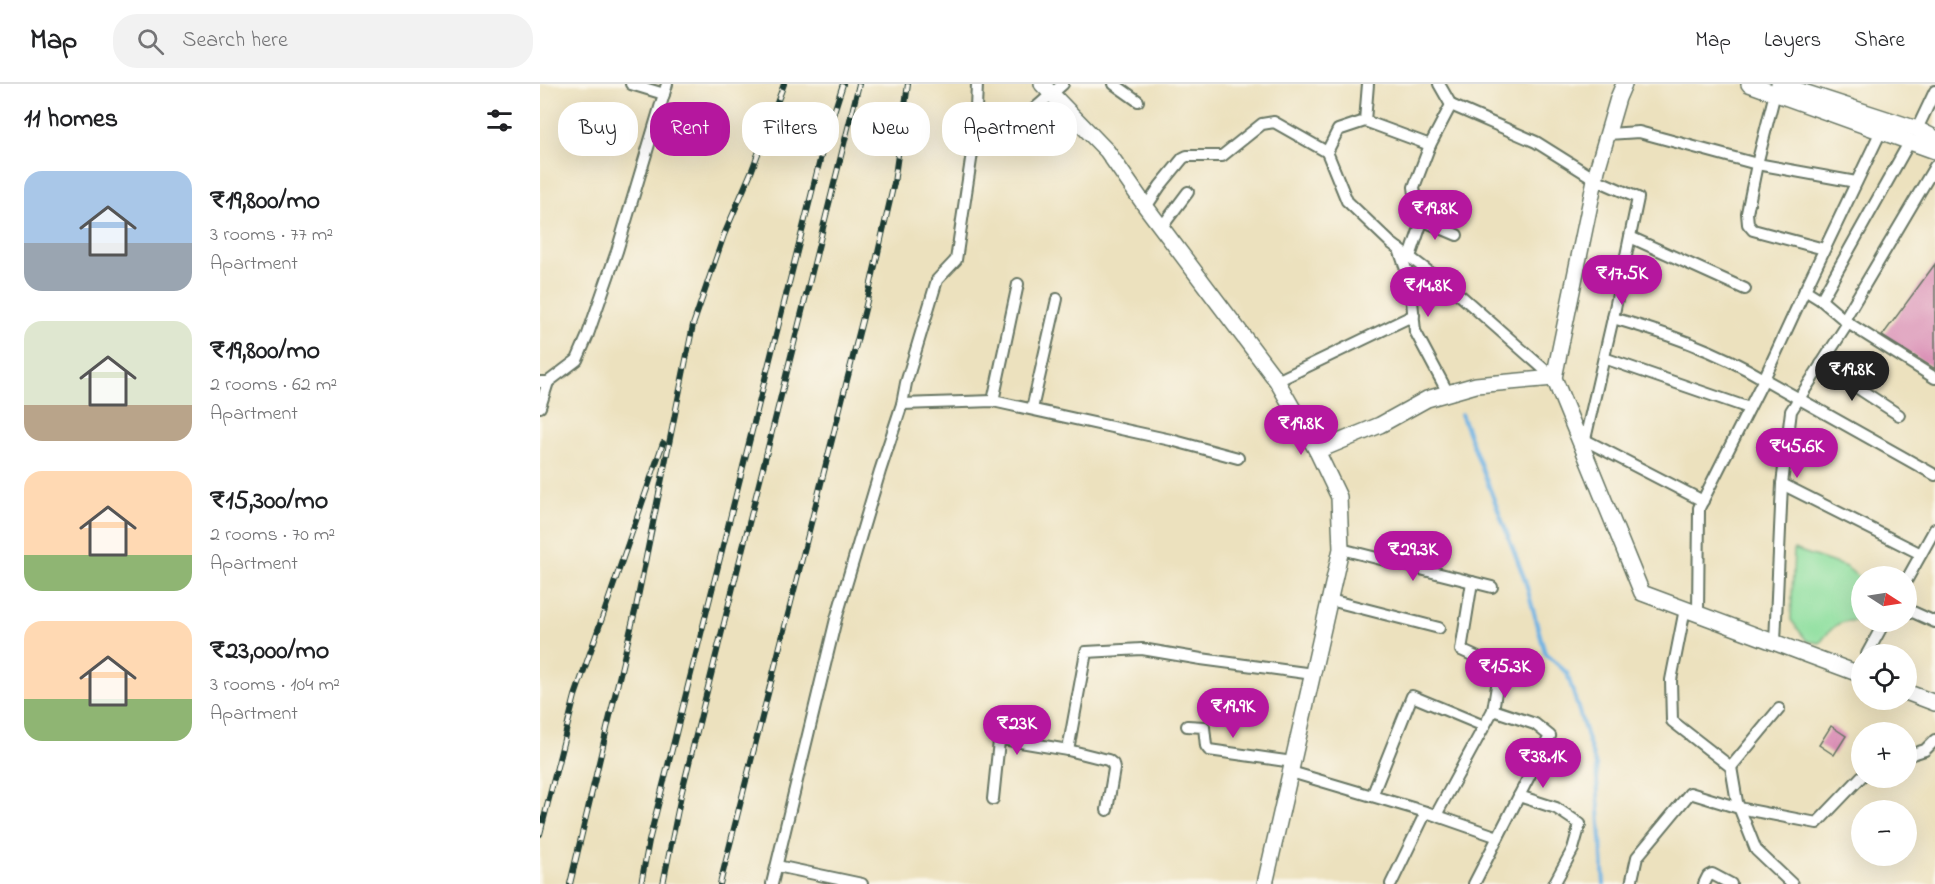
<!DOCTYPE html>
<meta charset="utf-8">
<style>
:root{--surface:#fff;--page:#f2f2f2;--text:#202124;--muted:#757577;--line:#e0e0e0;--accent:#b5179e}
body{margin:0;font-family:"Indie Flower",sans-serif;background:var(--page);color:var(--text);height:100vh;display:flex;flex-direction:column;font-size:22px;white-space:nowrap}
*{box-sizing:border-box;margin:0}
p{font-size:20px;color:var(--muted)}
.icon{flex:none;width:33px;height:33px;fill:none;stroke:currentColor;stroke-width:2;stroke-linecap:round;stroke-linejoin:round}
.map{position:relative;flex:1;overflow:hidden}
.panel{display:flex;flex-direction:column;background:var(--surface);width:540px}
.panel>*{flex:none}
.hud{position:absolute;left:18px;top:18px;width:570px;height:54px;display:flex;gap:12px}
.needle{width:39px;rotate:102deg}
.controls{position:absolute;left:1311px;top:482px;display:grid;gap:12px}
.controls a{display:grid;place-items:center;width:66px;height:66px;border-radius:50%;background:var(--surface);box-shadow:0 6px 24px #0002;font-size:30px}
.price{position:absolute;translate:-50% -51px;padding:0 14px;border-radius:21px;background:var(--accent);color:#fff;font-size:20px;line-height:39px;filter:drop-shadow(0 2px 3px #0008)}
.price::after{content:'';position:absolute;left:50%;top:36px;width:18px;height:14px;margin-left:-9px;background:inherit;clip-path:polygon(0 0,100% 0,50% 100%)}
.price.selected{background:#222;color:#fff}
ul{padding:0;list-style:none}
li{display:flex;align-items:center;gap:18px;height:150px;padding:0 24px}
li span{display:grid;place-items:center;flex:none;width:168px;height:120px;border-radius:18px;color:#555}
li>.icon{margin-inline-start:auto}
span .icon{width:72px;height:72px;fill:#fffc;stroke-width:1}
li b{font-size:26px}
h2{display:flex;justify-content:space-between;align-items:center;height:72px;padding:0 24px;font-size:26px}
.chip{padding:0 21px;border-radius:24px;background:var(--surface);box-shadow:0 6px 24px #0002;font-size:21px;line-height:54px}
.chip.selected{background:var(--accent);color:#fff}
header{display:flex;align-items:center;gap:36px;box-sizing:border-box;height:84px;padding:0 30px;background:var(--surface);border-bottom:2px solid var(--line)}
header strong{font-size:28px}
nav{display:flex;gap:33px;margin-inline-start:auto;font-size:21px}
.search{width:420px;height:54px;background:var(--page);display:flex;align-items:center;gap:15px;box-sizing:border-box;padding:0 21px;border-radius:24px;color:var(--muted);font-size:22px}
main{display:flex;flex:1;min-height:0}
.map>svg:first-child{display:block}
.green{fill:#8edf9f;stroke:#568e6a;stroke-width:1.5}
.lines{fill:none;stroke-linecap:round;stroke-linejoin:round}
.stream{stroke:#6eb2e3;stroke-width:4}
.building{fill:#da90b6}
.street-casing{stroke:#677664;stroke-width:14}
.secondary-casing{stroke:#677664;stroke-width:18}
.street{stroke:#fff;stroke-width:10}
.secondary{stroke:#fff;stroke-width:15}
.rail-casing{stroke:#1f3d34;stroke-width:6}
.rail{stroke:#fbf7ec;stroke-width:4;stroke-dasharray:11;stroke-linecap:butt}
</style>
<header>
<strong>Map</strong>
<div class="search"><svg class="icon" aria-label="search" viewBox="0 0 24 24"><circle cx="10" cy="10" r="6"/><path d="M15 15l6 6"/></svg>Search here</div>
<nav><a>Map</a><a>Layers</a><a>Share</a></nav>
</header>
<main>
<section class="panel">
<h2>11 homes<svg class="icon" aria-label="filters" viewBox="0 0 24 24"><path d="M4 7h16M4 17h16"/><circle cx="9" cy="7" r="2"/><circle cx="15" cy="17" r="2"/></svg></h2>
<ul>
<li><span style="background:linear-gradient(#a9c7e8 60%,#9aa5b1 0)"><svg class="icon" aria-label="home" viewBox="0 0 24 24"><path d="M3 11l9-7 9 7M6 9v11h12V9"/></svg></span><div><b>₹19,800/mo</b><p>3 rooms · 77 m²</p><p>Apartment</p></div></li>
<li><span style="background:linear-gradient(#dfe7d0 70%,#b9a48a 0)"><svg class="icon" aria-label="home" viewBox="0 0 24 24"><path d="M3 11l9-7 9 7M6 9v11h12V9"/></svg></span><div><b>₹19,800/mo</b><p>2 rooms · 62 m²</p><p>Apartment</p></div></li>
<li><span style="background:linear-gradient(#ffd9b3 70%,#8fb573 0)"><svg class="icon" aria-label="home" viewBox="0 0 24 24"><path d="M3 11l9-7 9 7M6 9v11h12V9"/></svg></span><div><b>₹15,300/mo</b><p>2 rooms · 70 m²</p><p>Apartment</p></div></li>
<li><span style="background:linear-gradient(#ffd9b3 65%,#8fb573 0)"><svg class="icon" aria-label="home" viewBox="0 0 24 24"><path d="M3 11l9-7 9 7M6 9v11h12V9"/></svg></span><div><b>₹23,000/mo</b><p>3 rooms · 104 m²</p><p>Apartment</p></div></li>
</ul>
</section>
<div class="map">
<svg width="1395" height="800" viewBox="0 0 1395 800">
<rect width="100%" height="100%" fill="#fbf7ec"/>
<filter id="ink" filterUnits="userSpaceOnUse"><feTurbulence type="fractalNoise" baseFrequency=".0167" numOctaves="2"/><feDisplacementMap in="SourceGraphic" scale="12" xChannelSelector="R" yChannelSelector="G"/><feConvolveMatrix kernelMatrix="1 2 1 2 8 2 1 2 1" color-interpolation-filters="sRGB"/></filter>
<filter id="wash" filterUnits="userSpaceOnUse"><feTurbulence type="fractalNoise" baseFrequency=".008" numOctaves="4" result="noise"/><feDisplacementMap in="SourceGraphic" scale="24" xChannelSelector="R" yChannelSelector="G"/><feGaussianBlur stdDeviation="1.35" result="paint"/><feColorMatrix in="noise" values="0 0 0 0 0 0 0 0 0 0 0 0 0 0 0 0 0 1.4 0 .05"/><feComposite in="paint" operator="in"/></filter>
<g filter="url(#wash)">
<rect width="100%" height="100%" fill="#ece1be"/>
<path class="green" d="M1254,465L1306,483L1321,495L1322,537H1324C1299,535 1294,540 1280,559L1267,557L1251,536Z"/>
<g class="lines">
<path class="stream" d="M921,330L985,496L1005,569L1027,589L1056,682L1064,800"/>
</g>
<g id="blocks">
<g class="building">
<path d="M1395,180V285L1342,252Z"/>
<path d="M1291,642L1306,652L1294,671L1279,661Z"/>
</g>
</g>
</g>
<g filter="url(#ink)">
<use href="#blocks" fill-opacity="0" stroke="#677664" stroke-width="1.5"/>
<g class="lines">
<g class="street-casing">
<g id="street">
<path d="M91,0L124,10"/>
<path d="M574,0L598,17"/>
<path d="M899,0L911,21L996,58L1055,95L1098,114L1073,234"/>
<path d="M1235,9L1217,80L1207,129L1208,140L1213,146L1284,165"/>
<path d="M825,37L828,0"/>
<path d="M1377,45L1395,7"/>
<path d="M435,49L468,48L523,0"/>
<path d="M1068,50L1099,48L1217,80L1316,98"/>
<path d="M1370,57L1281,216L1308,239L1395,294"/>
<path d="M890,61L825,37L798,46L787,68L807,117L851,159L921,212L1014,294"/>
<path d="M606,123L620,102L643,74L647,72H682L722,40L734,38L787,68"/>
<path d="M884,137L917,151"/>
<path d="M621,144L648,108"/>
<path d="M1090,153L1205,205"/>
<path d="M859,165L870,197L875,247L908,309"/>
<path d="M870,173L887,123L875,110L874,103L890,61L911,21"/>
<path d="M1265,206L1341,47"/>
<path d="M1304,236L1395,82"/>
<path d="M1064,274L1209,324"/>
<path d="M1281,280L1359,331"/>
<path d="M737,297L874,231"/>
<path d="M0,298H8L0,323"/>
<path d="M8,298L37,276L47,253L77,167L127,0"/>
<path d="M453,317L478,200"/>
<path d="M362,320L453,317L631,356L698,374"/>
<path d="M492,325L517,215"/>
<path d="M1045,356L1163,417"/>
<path d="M1043,364L1073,234C1128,250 1175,266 1224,295L1265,206L1281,216"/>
<path d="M1242,400L1381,470"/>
<path d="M801,465L952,503"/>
<path d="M1366,497L1395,445"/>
<path d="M932,498L921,566L960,584L953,626"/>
<path d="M790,516L899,544"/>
<path d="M1145,525L1131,596L1132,637L1191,683L1197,718L1216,766L1252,800"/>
<path d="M1366,525L1395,538"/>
<path d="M1158,530L1159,424L1224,295L1395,391"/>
<path d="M1235,558L1242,400L1251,327L1308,239"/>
<path d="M1327,570L1345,537"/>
<path d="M647,642L664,643L666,662L669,666L753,678"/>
<path d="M528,666L546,568L602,565L661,575L773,590"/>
<path d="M1366,672L1385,666L1395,656"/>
<path d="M1191,683L1239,625"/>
<path d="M751,688L886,728"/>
<path d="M832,712L872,612L944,642"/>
<path d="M453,715L459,657L462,655L528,666L568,676L573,680L574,685L567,726"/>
<path d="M896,731L953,626L995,640L1010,652L979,712"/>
<path d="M237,782L322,800"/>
<path d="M232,800L296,535L340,387L362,320L366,299L397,196L416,176L435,49L437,0"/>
<path d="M851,800L886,728L958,753"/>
<path d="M934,800L979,712L1016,724L1040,740L1033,765L1014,800"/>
<path d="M1091,800L1097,773L1150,709L1199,724L1277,739L1322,692"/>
<path d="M1164,800L1168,792L1172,790L1191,800"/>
</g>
</g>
<g class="secondary-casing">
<g id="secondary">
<path d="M502,0L567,67L606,123L737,297L777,367L799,413L801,465L725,800"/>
<path d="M1084,0L1078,14L1057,86L1014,294L1102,509L1322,591"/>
<path d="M1209,0L1395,67"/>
<path d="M1239,0L1377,45L1395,54"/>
<path d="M777,367L840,341L887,315L936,301L1014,294"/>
<path d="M1366,608L1395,619"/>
</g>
</g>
<use href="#street" class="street"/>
<use href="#secondary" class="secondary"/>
<g class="rail-casing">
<g id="rail">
<path d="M0,750L35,612L123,359"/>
<path d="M30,800L96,523L153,241L184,151L212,86L244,0"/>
<path d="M101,800L109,757L285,56L303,0"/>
<path d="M123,800L141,711L319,0"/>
<path d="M180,800L326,221L354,99L368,0"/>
</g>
</g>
<use href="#rail" class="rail"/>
</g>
</g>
</svg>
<div class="controls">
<a><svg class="needle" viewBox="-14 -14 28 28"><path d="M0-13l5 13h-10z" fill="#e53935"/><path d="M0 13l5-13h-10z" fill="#757577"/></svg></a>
<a><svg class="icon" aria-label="locate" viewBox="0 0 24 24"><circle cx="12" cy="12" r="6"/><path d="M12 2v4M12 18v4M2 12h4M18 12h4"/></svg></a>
<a>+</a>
<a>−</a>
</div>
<b class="price" style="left:895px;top:157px">₹19.8K</b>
<b class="price" style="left:1082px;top:222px">₹17.5K</b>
<b class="price" style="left:888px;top:234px">₹14.8K</b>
<b class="price selected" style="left:1312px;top:318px">₹19.8K</b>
<b class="price" style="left:761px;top:372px">₹19.8K</b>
<b class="price" style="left:1257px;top:395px">₹45.6K</b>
<b class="price" style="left:873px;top:498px">₹29.3K</b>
<b class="price" style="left:965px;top:615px">₹15.3K</b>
<b class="price" style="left:693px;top:655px">₹19.9K</b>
<b class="price" style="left:477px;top:672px">₹23K</b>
<b class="price" style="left:1003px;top:705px">₹38.1K</b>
<div class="hud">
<a class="chip">Buy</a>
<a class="chip selected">Rent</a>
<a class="chip">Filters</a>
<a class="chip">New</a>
<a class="chip">Apartment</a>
</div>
</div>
</main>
